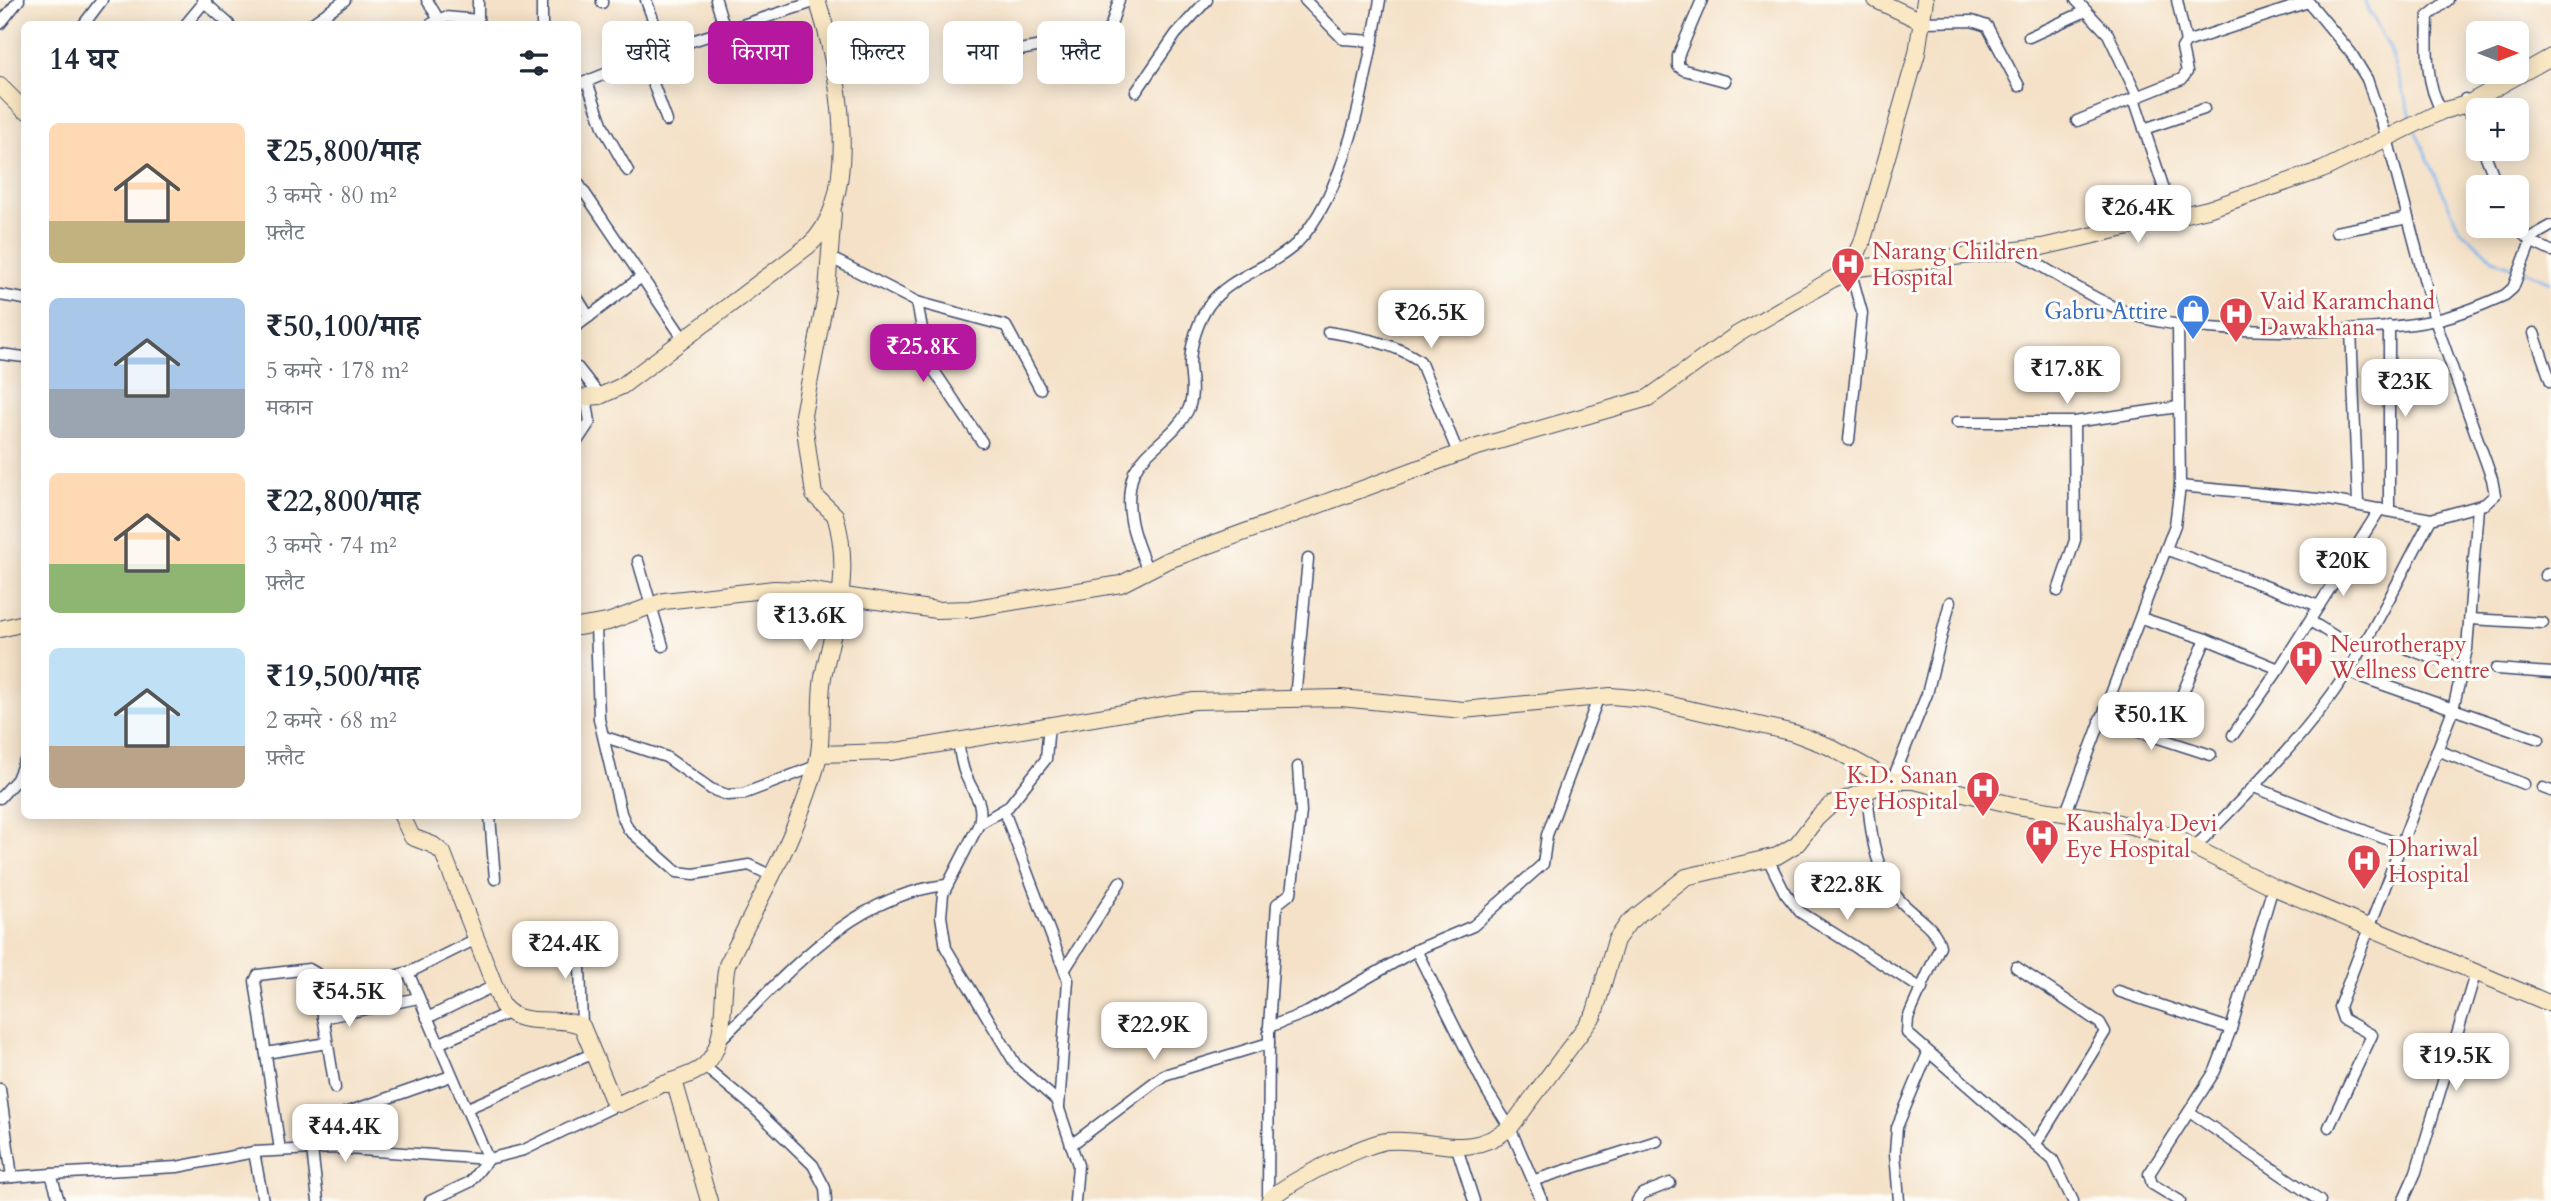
<!DOCTYPE html>
<html lang="hi">
<meta charset="utf-8">
<style>
:root{--surface:#fff;--page:#f2f2f3;--text:#1f2937;--muted:#747a83;--accent:#b5179e}
body{margin:0;font-family:Cardo,"Noto Serif Devanagari",serif;background:var(--page);color:var(--text);height:100vh;display:flex;flex-direction:column;font-size:26px;white-space:nowrap}
*{box-sizing:border-box;margin:0}
p{font-size:23px;color:var(--muted)}
.icon{flex:none;width:38px;height:38px;fill:none;stroke:currentColor;stroke-width:2;stroke-linecap:round;stroke-linejoin:round}
.map{position:relative;flex:1;overflow:hidden}
.panel{position:absolute;left:21px;top:21px;width:560px;height:798px;display:flex;flex-direction:column;background:var(--surface);border-radius:10px;box-shadow:0 4px 18px #0003}
.panel>*{flex:none}
.hud{position:absolute;left:602px;top:21px;width:665px;height:63px;display:flex;gap:14px}
.needle{width:46px;rotate:90deg}
.tools{position:absolute;left:2466px;top:21px;display:grid;gap:14px}
.tools a{display:grid;place-items:center;width:63px;height:63px;border-radius:10px;background:var(--surface);box-shadow:0 4px 18px #0003;font-size:35px}
.price{position:absolute;translate:-50% -60px;padding:0 16px;border-radius:14px;background:#fff;color:#222;font-size:23px;line-height:46px;filter:drop-shadow(0 2px 4px #0008)}
.price::after{content:'';position:absolute;left:50%;top:42px;width:21px;height:16px;margin-left:-10px;background:inherit;clip-path:polygon(0 0,100% 0,50% 100%)}
.price.selected{background:var(--accent);color:#fff}
ul{padding:0;list-style:none}
li{display:flex;align-items:center;gap:21px;height:175px;padding:0 28px}
li span{display:grid;place-items:center;flex:none;width:196px;height:140px;border-radius:10px;color:#555}
li>.icon{margin-inline-start:auto}
span .icon{width:84px;height:84px;fill:#fffc;stroke-width:1}
li b{font-size:30px}
h2{display:flex;justify-content:space-between;align-items:center;height:84px;padding:0 28px;font-size:30px}
.chip{padding:0 24px;border-radius:10px;background:var(--surface);box-shadow:0 4px 18px #0003;font-size:24px;line-height:63px}
.chip.selected{background:var(--accent);color:#fff}
.map>svg:first-child{display:block}
.lines{fill:none;stroke-linecap:round;stroke-linejoin:round}
.stream{stroke:#81b8f1;stroke-width:2.5}
.street-casing{stroke:#3c4a6e;stroke-width:13}
.secondary-casing{stroke:#3c4a6e;stroke-width:18}
.street{stroke:#fff;stroke-width:10}
.secondary{stroke:#fae7c3;stroke-width:16}
.labels{text-anchor:middle;dominant-baseline:central;stroke-width:6;stroke-linejoin:round;paint-order:stroke}
.health-label{font-size:23px;fill:#be3a42;stroke:#fdfcf7;text-anchor:start}
.shop-label{font-size:23px;fill:#366cbe;stroke:#fdfcf7;text-anchor:end}
</style>
<div class="map">
<svg width="2551" height="1201" viewBox="0 0 2551 1201">
<rect width="100%" height="100%" fill="#fdfcf7"/>
<filter id="ink" filterUnits="userSpaceOnUse"><feTurbulence type="fractalNoise" baseFrequency=".0143" numOctaves="2"/><feDisplacementMap in="SourceGraphic" scale="14" xChannelSelector="R" yChannelSelector="G"/><feConvolveMatrix kernelMatrix="1 2 1 2 8 2 1 2 1" color-interpolation-filters="sRGB"/></filter>
<filter id="wash" filterUnits="userSpaceOnUse"><feTurbulence type="fractalNoise" baseFrequency=".00686" numOctaves="4" result="noise"/><feDisplacementMap in="SourceGraphic" scale="28" xChannelSelector="R" yChannelSelector="G"/><feGaussianBlur stdDeviation="1.57" result="paint"/><feColorMatrix in="noise" values="0 0 0 0 0 0 0 0 0 0 0 0 0 0 0 0 0 1.4 0 .05"/><feComposite in="paint" operator="in"/></filter>
<g filter="url(#wash)">
<rect width="100%" height="100%" fill="#f4e1c7"/>
<g class="lines">
<g class="stream">
<path d="M2364,0L2390,49L2412,119"/>
<path d="M2416,132L2459,228L2493,259L2515,268"/>
<path d="M2522,270L2551,282"/>
</g>
</g>
</g>
<g filter="url(#ink)">
<g class="lines">
<g class="street-casing">
<g id="street">
<path d="M202,0L229,24"/>
<path d="M427,0L439,20"/>
<path d="M542,0V24"/>
<path d="M602,0V3"/>
<path d="M646,0L664,50"/>
<path d="M716,0L725,30"/>
<path d="M1305,0L1343,39L1373,41"/>
<path d="M1702,0L1678,56V66L1684,70L1725,81"/>
<path d="M2076,0L2108,34L2138,97"/>
<path d="M2177,0L2186,42"/>
<path d="M1923,22L1972,21L1987,26L2019,86"/>
<path d="M0,24L19,0"/>
<path d="M84,24L102,0"/>
<path d="M186,24L206,0"/>
<path d="M311,24L345,0"/>
<path d="M431,24L445,17L478,20"/>
<path d="M478,24V0"/>
<path d="M2029,37L2086,11"/>
<path d="M1014,51L1103,35L1111,25L1119,0"/>
<path d="M644,59L667,121"/>
<path d="M587,82L604,129L628,171"/>
<path d="M578,85L664,50L817,1"/>
<path d="M1136,92L1176,34L1207,0"/>
<path d="M2134,98L2165,192"/>
<path d="M2465,99L2478,134"/>
<path d="M2442,111C2425,85 2427,47 2428,16L2448,0"/>
<path d="M2077,121L2182,79L2187,72L2182,48L2186,42L2308,2"/>
<path d="M2144,129L2204,109"/>
<path d="M2483,149L2498,187"/>
<path d="M578,183L685,341"/>
<path d="M2515,226L2530,241L2551,251"/>
<path d="M2336,232L2408,218"/>
<path d="M2016,251C2052,272 2089,297 2128,313C2188,337 2370,335 2435,320C2458,315 2483,305 2505,295L2513,288L2533,236L2551,226"/>
<path d="M831,258L917,302L1006,326L1040,389"/>
<path d="M0,295L24,299"/>
<path d="M578,299L589,317"/>
<path d="M917,302L924,339L935,372L982,442"/>
<path d="M578,325L640,278"/>
<path d="M2351,329L2358,504"/>
<path d="M1328,332C1358,337 1395,343 1420,361L1458,453"/>
<path d="M2534,333L2551,382"/>
<path d="M0,354L24,357"/>
<path d="M578,368L600,396"/>
<path d="M1957,422H2074L2178,407"/>
<path d="M578,440L590,422L586,397"/>
<path d="M1849,440L1862,313L1850,269"/>
<path d="M2180,486L2329,500L2431,519L2485,504L2495,495L2492,479L2435,320L2387,138L2367,79L2351,53L2307,0"/>
<path d="M2389,511V326"/>
<path d="M2168,550L2319,606"/>
<path d="M638,561L663,646"/>
<path d="M1148,571C1134,538 1122,507 1134,472C1147,448 1174,436 1187,412C1195,397 1191,381 1190,365C1190,345 1198,321 1209,305C1230,276 1271,268 1296,244C1349,190 1367,72 1380,0"/>
<path d="M2545,575L2551,573"/>
<path d="M2058,591L2075,540L2074,422"/>
<path d="M2141,618L2206,639L2279,669"/>
<path d="M2470,619L2543,623"/>
<path d="M2310,621L2359,651"/>
<path d="M596,625L599,719L621,813L628,829L677,872L694,874L749,865L770,875"/>
<path d="M2408,649L2464,670"/>
<path d="M2496,669L2551,673"/>
<path d="M2347,672L2539,739"/>
<path d="M1295,699L1308,559"/>
<path d="M2178,704L2206,639"/>
<path d="M2100,719L2211,755"/>
<path d="M2233,735L2279,669L2380,509"/>
<path d="M605,737L666,757L711,789L727,795L743,794L816,766"/>
<path d="M958,740C960,753 961,767 967,778C975,797 984,802 979,824L943,894L941,916L946,948L1016,1065L1056,1100L1078,1165L1075,1201"/>
<path d="M2437,750L2524,784"/>
<path d="M1892,781L1927,694L1950,602"/>
<path d="M2254,787L2401,845"/>
<path d="M2543,788L2551,791"/>
<path d="M1867,790C1870,826 1873,869 1898,898C1911,915 1935,924 1940,946L1908,1018L1907,1033L2053,1160L2073,1201"/>
<path d="M0,798L17,779L24,762"/>
<path d="M1004,811L1068,980L1059,1107"/>
<path d="M2065,815L2175,525L2180,486L2178,325"/>
<path d="M490,816L495,879"/>
<path d="M979,824L1008,807L1046,759L1049,724"/>
<path d="M2195,847C2249,792 2303,739 2346,674C2378,625 2403,570 2431,519"/>
<path d="M1768,859L1785,893L1800,912L1922,989"/>
<path d="M579,935L582,1026"/>
<path d="M1416,950L1487,1091L1510,1128L1542,1201"/>
<path d="M2016,967L2100,1023L2105,1032L2036,1144"/>
<path d="M1065,969L1120,882"/>
<path d="M408,972L488,1159L470,1182L430,1201"/>
<path d="M377,981L412,971L476,939"/>
<path d="M2118,991L2231,1029"/>
<path d="M323,1018L418,998"/>
<path d="M427,1018L494,986"/>
<path d="M1269,1027L1308,1012L1416,950L1473,926L1543,864L1547,835L1599,696"/>
<path d="M720,1040C786,976 849,896 946,885"/>
<path d="M438,1044L508,1013"/>
<path d="M266,1053L327,1043"/>
<path d="M704,1066L752,1106L813,1165L825,1188L826,1201"/>
<path d="M0,1089L12,1177"/>
<path d="M468,1108L594,1053"/>
<path d="M345,1113L451,1076"/>
<path d="M2191,1113L2320,1201"/>
<path d="M2329,1127L2372,1035L2343,1019L2339,1007L2453,709L2467,649L2478,507"/>
<path d="M1071,1145L1164,1075L1269,1043"/>
<path d="M1457,1148L1474,1201"/>
<path d="M312,1149L318,1201"/>
<path d="M280,1150L255,981L258,975L309,969L316,973L335,1088"/>
<path d="M254,1152L263,1201"/>
<path d="M51,1174L177,1167L254,1152L334,1148L488,1159L524,1150L619,1104"/>
<path d="M0,1178L51,1174L59,1201"/>
<path d="M1535,1180L1657,1141"/>
<path d="M1268,1201L1269,1027L1277,904L1291,893L1301,812L1298,767"/>
<path d="M1637,1201L1642,1194L1670,1183"/>
<path d="M1899,1201L1895,1153L1897,1127L1928,1053"/>
<path d="M2180,1201L2152,1184L2149,1174L2215,1071L2231,1029L2273,887"/>
<path d="M2403,1201L2416,1172L2476,971"/>
</g>
</g>
<g class="secondary-casing">
<g id="secondary">
<path d="M1876,0L1923,22"/>
<path d="M0,86L24,110"/>
<path d="M1850,269L2042,247L2208,209L2322,170L2442,111L2467,104L2551,57"/>
<path d="M578,398L600,396L622,386L808,246C864,198 838,62 817,0"/>
<path d="M578,627L608,622L664,601L774,589L806,590L936,610L970,609L1121,584L1166,561L1474,448L1648,398L1736,335L1850,269L1862,243L1917,53L1925,0"/>
<path d="M0,629L24,623"/>
<path d="M819,754L891,752L1194,701L1341,698L1463,710L1611,696L1645,699L1794,733L1828,746L1892,781"/>
<path d="M402,816L412,837L433,845L443,853L502,1005C521,1030 557,1014 582,1026L614,1103L619,1104L662,1084H675L709,1201"/>
<path d="M669,1082C680,1078 695,1074 704,1066C729,1044 720,996 727,965C758,901 797,835 816,767C825,736 817,703 824,672C836,618 852,571 835,515L814,495L803,415L827,291L833,213"/>
<path d="M1269,1201C1280,1185 1366,1143 1387,1141C1436,1137 1464,1162 1510,1128L1594,1015L1616,940L1629,922L1686,877L1777,856L1797,844L1816,819L1831,805L1892,781H1914L2017,806L2103,819L2171,836L2273,887L2551,1004"/>
</g>
</g>
<use href="#street" class="street"/>
<use href="#secondary" class="secondary"/>
</g>
</g>
<defs>
<g id="hospital-pin" transform="scale(1.75)"><path d="M0 17L-7.5 6A9.5 9.5 0 1 1 7.5 6Z" fill="#e0444e" stroke="#fdfcf7"/><path d="M-5-5h3v3.5h4V-5h3V5h-3V1.5h-4V5h-3Z" fill="#fff"/></g>
<g id="shop-pin" transform="scale(1.75)"><path d="M0 17L-7.5 6A9.5 9.5 0 1 1 7.5 6Z" fill="#3f7fe0" stroke="#fdfcf7"/><path d="M-5-2.5h2.3a2.7 3.5 0 0 1 5.4 0H5L5.5 6h-11ZM-1.5-2.5h3a1.5 2.3 0 0 0-3 0Z" fill="#fff"/></g>
</defs>
<g fill-rule="evenodd">
<use href="#hospital-pin" x="1848" y="264"/>
<use href="#shop-pin" x="2193" y="311"/>
<use href="#hospital-pin" x="2236" y="314"/>
<use href="#hospital-pin" x="2306" y="657"/>
<use href="#hospital-pin" x="1983" y="788"/>
<use href="#hospital-pin" x="2042" y="836"/>
<use href="#hospital-pin" x="2364" y="861"/>
</g>
<g class="labels">
<g class="health-label">
<text x="1872" y="251">Narang Children<tspan x="1872" dy="26">Hospital</tspan></text>
<text x="2260" y="301">Vaid Karamchand<tspan x="2260" dy="26">Dawakhana</tspan></text>
<text x="2330" y="644">Neurotherapy<tspan x="2330" dy="26">Wellness Centre</tspan></text>
<text x="1958" y="775" text-anchor="end">K.D. Sanan<tspan x="1958" dy="26">Eye Hospital</tspan></text>
<text x="2066" y="823">Kaushalya Devi<tspan x="2066" dy="26">Eye Hospital</tspan></text>
<text x="2388" y="848">Dhariwal<tspan x="2388" dy="26">Hospital</tspan></text>
</g>
<g class="shop-label">
<text x="2168" y="311">Gabru Attire</text>
</g>
</g>
</svg>
<div class="tools">
<a><svg class="needle" viewBox="-14 -14 28 28"><path d="M0-13l5 13h-10z" fill="#e53935"/><path d="M0 13l5-13h-10z" fill="#747a83"/></svg></a>
<a>+</a>
<a>−</a>
</div>
<b class="price" style="left:2138px;top:245px">₹26.4K</b>
<b class="price" style="left:1431px;top:350px">₹26.5K</b>
<b class="price selected" style="left:923px;top:384px">₹25.8K</b>
<b class="price" style="left:2067px;top:406px">₹17.8K</b>
<b class="price" style="left:2405px;top:419px">₹23K</b>
<b class="price" style="left:2343px;top:598px">₹20K</b>
<b class="price" style="left:810px;top:653px">₹13.6K</b>
<b class="price" style="left:2151px;top:752px">₹50.1K</b>
<b class="price" style="left:1847px;top:922px">₹22.8K</b>
<b class="price" style="left:565px;top:981px">₹24.4K</b>
<b class="price" style="left:349px;top:1029px">₹54.5K</b>
<b class="price" style="left:1154px;top:1062px">₹22.9K</b>
<b class="price" style="left:2456px;top:1093px">₹19.5K</b>
<b class="price" style="left:345px;top:1164px">₹44.4K</b>
<div class="hud">
<a class="chip">खरीदें</a>
<a class="chip selected">किराया</a>
<a class="chip">फ़िल्टर</a>
<a class="chip">नया</a>
<a class="chip">फ़्लैट</a>
</div>
<section class="panel">
<h2>14 घर<svg class="icon" aria-label="filters" viewBox="0 0 24 24"><path d="M4 7h16M4 17h16"/><circle cx="9" cy="7" r="2"/><circle cx="15" cy="17" r="2"/></svg></h2>
<ul>
<li><span style="background:linear-gradient(#ffd9b3 70%,#c2b280 0)"><svg class="icon" aria-label="home" viewBox="0 0 24 24"><path d="M3 11l9-7 9 7M6 9v11h12V9"/></svg></span><div><b>₹25,800/माह</b><p>3 कमरे · 80 m²</p><p>फ़्लैट</p></div></li>
<li><span style="background:linear-gradient(#a9c7e8 65%,#9aa5b1 0)"><svg class="icon" aria-label="home" viewBox="0 0 24 24"><path d="M3 11l9-7 9 7M6 9v11h12V9"/></svg></span><div><b>₹50,100/माह</b><p>5 कमरे · 178 m²</p><p>मकान</p></div></li>
<li><span style="background:linear-gradient(#ffd9b3 65%,#8fb573 0)"><svg class="icon" aria-label="home" viewBox="0 0 24 24"><path d="M3 11l9-7 9 7M6 9v11h12V9"/></svg></span><div><b>₹22,800/माह</b><p>3 कमरे · 74 m²</p><p>फ़्लैट</p></div></li>
<li><span style="background:linear-gradient(#bfe0f5 70%,#b9a48a 0)"><svg class="icon" aria-label="home" viewBox="0 0 24 24"><path d="M3 11l9-7 9 7M6 9v11h12V9"/></svg></span><div><b>₹19,500/माह</b><p>2 कमरे · 68 m²</p><p>फ़्लैट</p></div></li>
</ul>
</section>
</div>
